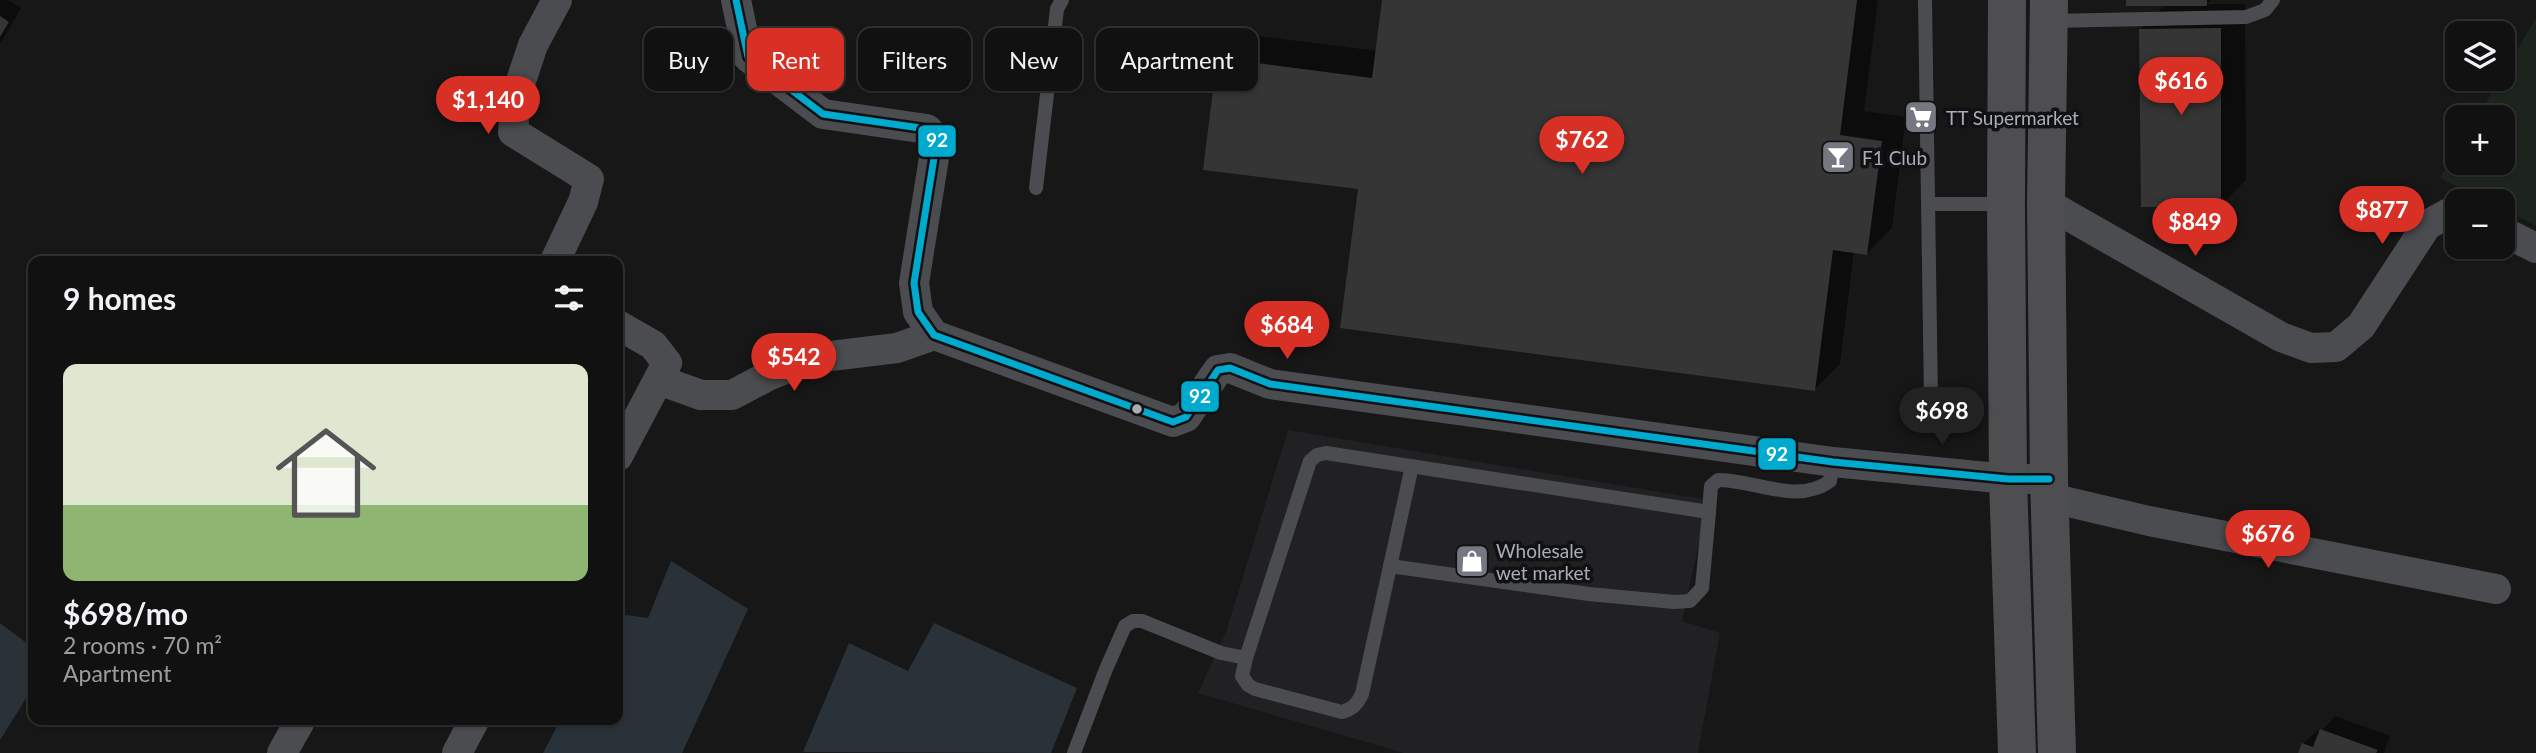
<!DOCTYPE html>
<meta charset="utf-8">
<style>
:root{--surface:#111;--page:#1e1f1f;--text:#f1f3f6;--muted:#9c9d9f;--line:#303131;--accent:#d93025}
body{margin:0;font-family:Lato,sans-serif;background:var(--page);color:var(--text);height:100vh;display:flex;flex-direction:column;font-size:26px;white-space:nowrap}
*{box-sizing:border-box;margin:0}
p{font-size:23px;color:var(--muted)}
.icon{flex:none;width:38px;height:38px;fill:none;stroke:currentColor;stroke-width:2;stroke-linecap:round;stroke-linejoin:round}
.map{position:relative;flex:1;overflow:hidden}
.side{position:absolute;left:28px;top:256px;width:595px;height:469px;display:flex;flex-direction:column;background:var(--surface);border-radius:14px;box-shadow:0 2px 5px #0004,0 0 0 2px var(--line)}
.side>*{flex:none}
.guide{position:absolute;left:644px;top:28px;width:665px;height:63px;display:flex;gap:14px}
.controls{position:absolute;left:2445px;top:21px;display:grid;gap:14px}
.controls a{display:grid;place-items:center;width:70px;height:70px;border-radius:14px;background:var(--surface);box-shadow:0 2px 5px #0004,0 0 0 2px var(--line);font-size:35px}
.price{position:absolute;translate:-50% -60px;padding:0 16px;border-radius:24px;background:var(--accent);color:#fff;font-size:23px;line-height:46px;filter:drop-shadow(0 2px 4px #0008)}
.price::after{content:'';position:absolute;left:50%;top:42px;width:21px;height:16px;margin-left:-10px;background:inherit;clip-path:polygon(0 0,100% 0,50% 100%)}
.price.on{background:#222;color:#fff}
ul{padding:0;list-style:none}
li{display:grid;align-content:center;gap:14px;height:371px;padding:0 35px}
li+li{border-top:2px solid var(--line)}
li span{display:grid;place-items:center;height:217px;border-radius:14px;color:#555}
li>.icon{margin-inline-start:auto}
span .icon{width:126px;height:126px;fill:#fffc;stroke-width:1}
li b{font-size:30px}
h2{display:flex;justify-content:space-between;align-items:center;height:84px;padding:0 35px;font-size:30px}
.pill{padding:0 24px;border-radius:14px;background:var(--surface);box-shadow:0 2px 5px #0004,0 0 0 2px var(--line);font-size:24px;line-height:63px}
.pill.on{background:var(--accent);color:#fff}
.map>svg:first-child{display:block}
.built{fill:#212123}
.green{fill:#1d241e}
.water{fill:#2a3239}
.shadow{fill:#0007}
.building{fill:#353536}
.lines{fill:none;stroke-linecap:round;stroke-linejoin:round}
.lane{stroke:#4b4c50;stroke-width:14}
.street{stroke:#4b4c50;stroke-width:30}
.highway{stroke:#4e4e51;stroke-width:38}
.bus-1-casing{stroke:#111113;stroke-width:12}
.bus-1{stroke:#00a9ce;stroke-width:7}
.bus-dot{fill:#a8adb8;stroke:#111113;stroke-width:2.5}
.labels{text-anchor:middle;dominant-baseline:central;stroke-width:7;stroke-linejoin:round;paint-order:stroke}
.poi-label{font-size:19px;fill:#a8adb8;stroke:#111113;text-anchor:start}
.line-badge{stroke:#111113;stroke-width:2.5}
.badge-label{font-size:19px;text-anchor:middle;font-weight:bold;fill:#fff}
</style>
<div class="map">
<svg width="2536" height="753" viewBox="0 0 2536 753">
<rect width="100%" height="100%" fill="#171717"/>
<path class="built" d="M1288,430L1708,500L1682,621L1720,633L1698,753H1404L1198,693L1226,632Z"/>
<path class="green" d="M2536,18V226L2503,209L2502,201H2486L2440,178L2457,150V163H2502V117H2477L2500,79H2502L2503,74Z"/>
<g class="water">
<path d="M671,561L748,609L682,753H543L561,719H618V614L648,618Z"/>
<path d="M0,623L33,648V687L0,740Z"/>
<path d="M934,623L1077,688L1051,753L803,752L849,643L908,671Z"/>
</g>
<g class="shadow">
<path d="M0,0H8L21,8L0,44Z"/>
<path d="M1384,0H1878L1864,111L1906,117L1892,228L1867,253L1854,251L1840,364L1815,389L1218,59L1243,34L1377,51Z"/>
<path d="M2128,0H2211L2206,4H2245L2246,180L2221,205L2141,29L2166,4Z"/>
<path d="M2335,716L2390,736L2384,753H2300L2303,744L2317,731L2321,732Z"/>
</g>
<g class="building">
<path d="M1382,0H1857L1840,135L1882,141L1867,255L1833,250L1815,391L1340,328L1358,189L1203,170L1217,58L1372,78Z"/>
<rect x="2126" y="0" width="81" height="6"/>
<path d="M0,16L9,22L0,37Z"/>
<path d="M2221,28V207H2141L2139,29Z"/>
<path d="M2320,729L2378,750L2376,753H2298L2302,743L2313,747Z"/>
</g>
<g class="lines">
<g class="lane">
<path d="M1925,0L1931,400"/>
<path d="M2050,21L2246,17L2265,10L2273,0"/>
<path d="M1036,188L1057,9L1062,0"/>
<path d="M1928,204H2003"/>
<path d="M1390,566L1589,594L1674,602L1690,601L1702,588L1709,512"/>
<path d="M1246,658L1242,676L1248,685L1255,689L1342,712C1353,709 1357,704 1362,694L1412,466"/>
<path d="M1074,753L1106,669L1125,626L1133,621H1142L1221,653L1246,658L1310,461L1317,455L1326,453L1709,512L1711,486L1718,480C1755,480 1798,505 1830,481L1833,462"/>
</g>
<g class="street">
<path d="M736,0L748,57L823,114L927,129L937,139L914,283L918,312L934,335L1173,422L1186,417L1218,370L1230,368L1270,384L1833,462L2008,479H2049"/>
<path d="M2046,203L2281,337L2311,348L2336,347L2361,326L2427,225L2449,213L2457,214"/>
<path d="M2502,231L2536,248"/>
<path d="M555,261L583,202L589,179L513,132L516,96L533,45L557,0"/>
<path d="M618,325L653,345L667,363L618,456"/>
<path d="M659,380L701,395H732L770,375L814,358L897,348L934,335"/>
<path d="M2051,498L2149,521L2496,589"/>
<path d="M282,753L299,723"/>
<path d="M457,753L475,719"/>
</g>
<g class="highway">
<path d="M2007,0L2006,204L2008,479L2017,753"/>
<path d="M2049,0L2046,203L2049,479L2057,753"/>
</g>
<g class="bus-1-casing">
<path id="bus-1" d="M736,0L748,57L823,114L927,129L937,139L914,283L918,312L934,335L1173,422L1186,417L1218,370L1230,368L1270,384L1833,462L2008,479H2049"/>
</g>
<use href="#bus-1" class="bus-1"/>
</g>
<defs>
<g id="supermarket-square" transform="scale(1.75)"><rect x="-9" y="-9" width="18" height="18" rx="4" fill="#757880" stroke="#111113"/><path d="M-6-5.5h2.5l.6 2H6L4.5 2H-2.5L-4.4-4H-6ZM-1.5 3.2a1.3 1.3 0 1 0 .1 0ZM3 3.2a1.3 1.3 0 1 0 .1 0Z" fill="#fff"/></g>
<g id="bar-square" transform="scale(1.75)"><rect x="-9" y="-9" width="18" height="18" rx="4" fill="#757880" stroke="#111113"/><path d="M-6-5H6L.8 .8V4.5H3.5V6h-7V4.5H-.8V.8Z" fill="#fff"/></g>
<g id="shop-square" transform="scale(1.75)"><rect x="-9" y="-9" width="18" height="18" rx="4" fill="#757880" stroke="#111113"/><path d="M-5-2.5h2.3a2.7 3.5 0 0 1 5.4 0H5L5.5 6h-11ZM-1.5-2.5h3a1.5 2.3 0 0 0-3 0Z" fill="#fff"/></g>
</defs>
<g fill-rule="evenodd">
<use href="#supermarket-square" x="1921" y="117"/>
<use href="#bar-square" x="1838" y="157"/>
<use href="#shop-square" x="1472" y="561"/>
</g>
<circle class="bus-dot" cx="1137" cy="409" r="6"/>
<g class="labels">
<g class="poi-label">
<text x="1946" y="117">TT Supermarket</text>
<text x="1862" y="157">F1 Club</text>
<text x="1496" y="550">Wholesale<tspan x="1496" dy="22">wet market</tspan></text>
</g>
</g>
<g class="line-badge">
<rect x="917" y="124" width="40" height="34" rx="7" fill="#00a9ce"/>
<rect x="1180" y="380" width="40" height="33" rx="7" fill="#00a9ce"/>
<rect x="1757" y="437" width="40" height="34" rx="7" fill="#00a9ce"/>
</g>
<g class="badge-label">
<text x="937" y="147">92</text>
<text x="1200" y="403">92</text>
<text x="1777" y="461">92</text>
</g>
</svg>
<div class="controls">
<a><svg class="icon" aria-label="layers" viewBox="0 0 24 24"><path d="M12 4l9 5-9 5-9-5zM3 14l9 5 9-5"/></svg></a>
<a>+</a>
<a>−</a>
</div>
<b class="price" style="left:2181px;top:117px">$616</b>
<b class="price" style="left:488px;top:136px">$1,140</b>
<b class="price" style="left:1582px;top:176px">$762</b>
<b class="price" style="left:2382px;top:246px">$877</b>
<b class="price" style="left:2195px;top:258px">$849</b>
<b class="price" style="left:1287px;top:361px">$684</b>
<b class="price" style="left:794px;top:393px">$542</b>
<b class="price on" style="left:1942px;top:447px">$698</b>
<b class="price" style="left:2268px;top:570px">$676</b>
<div class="guide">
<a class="pill">Buy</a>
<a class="pill on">Rent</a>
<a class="pill">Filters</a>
<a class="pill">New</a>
<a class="pill">Apartment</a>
</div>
<section class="side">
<h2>9 homes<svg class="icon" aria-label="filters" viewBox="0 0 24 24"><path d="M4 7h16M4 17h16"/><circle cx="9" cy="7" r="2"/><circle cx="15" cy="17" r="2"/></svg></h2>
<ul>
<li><span style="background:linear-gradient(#dfe7d0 65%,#8fb573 0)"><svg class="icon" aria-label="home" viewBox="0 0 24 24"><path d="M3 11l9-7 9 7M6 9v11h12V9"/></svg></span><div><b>$698/mo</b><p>2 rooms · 70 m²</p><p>Apartment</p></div></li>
</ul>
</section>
</div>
